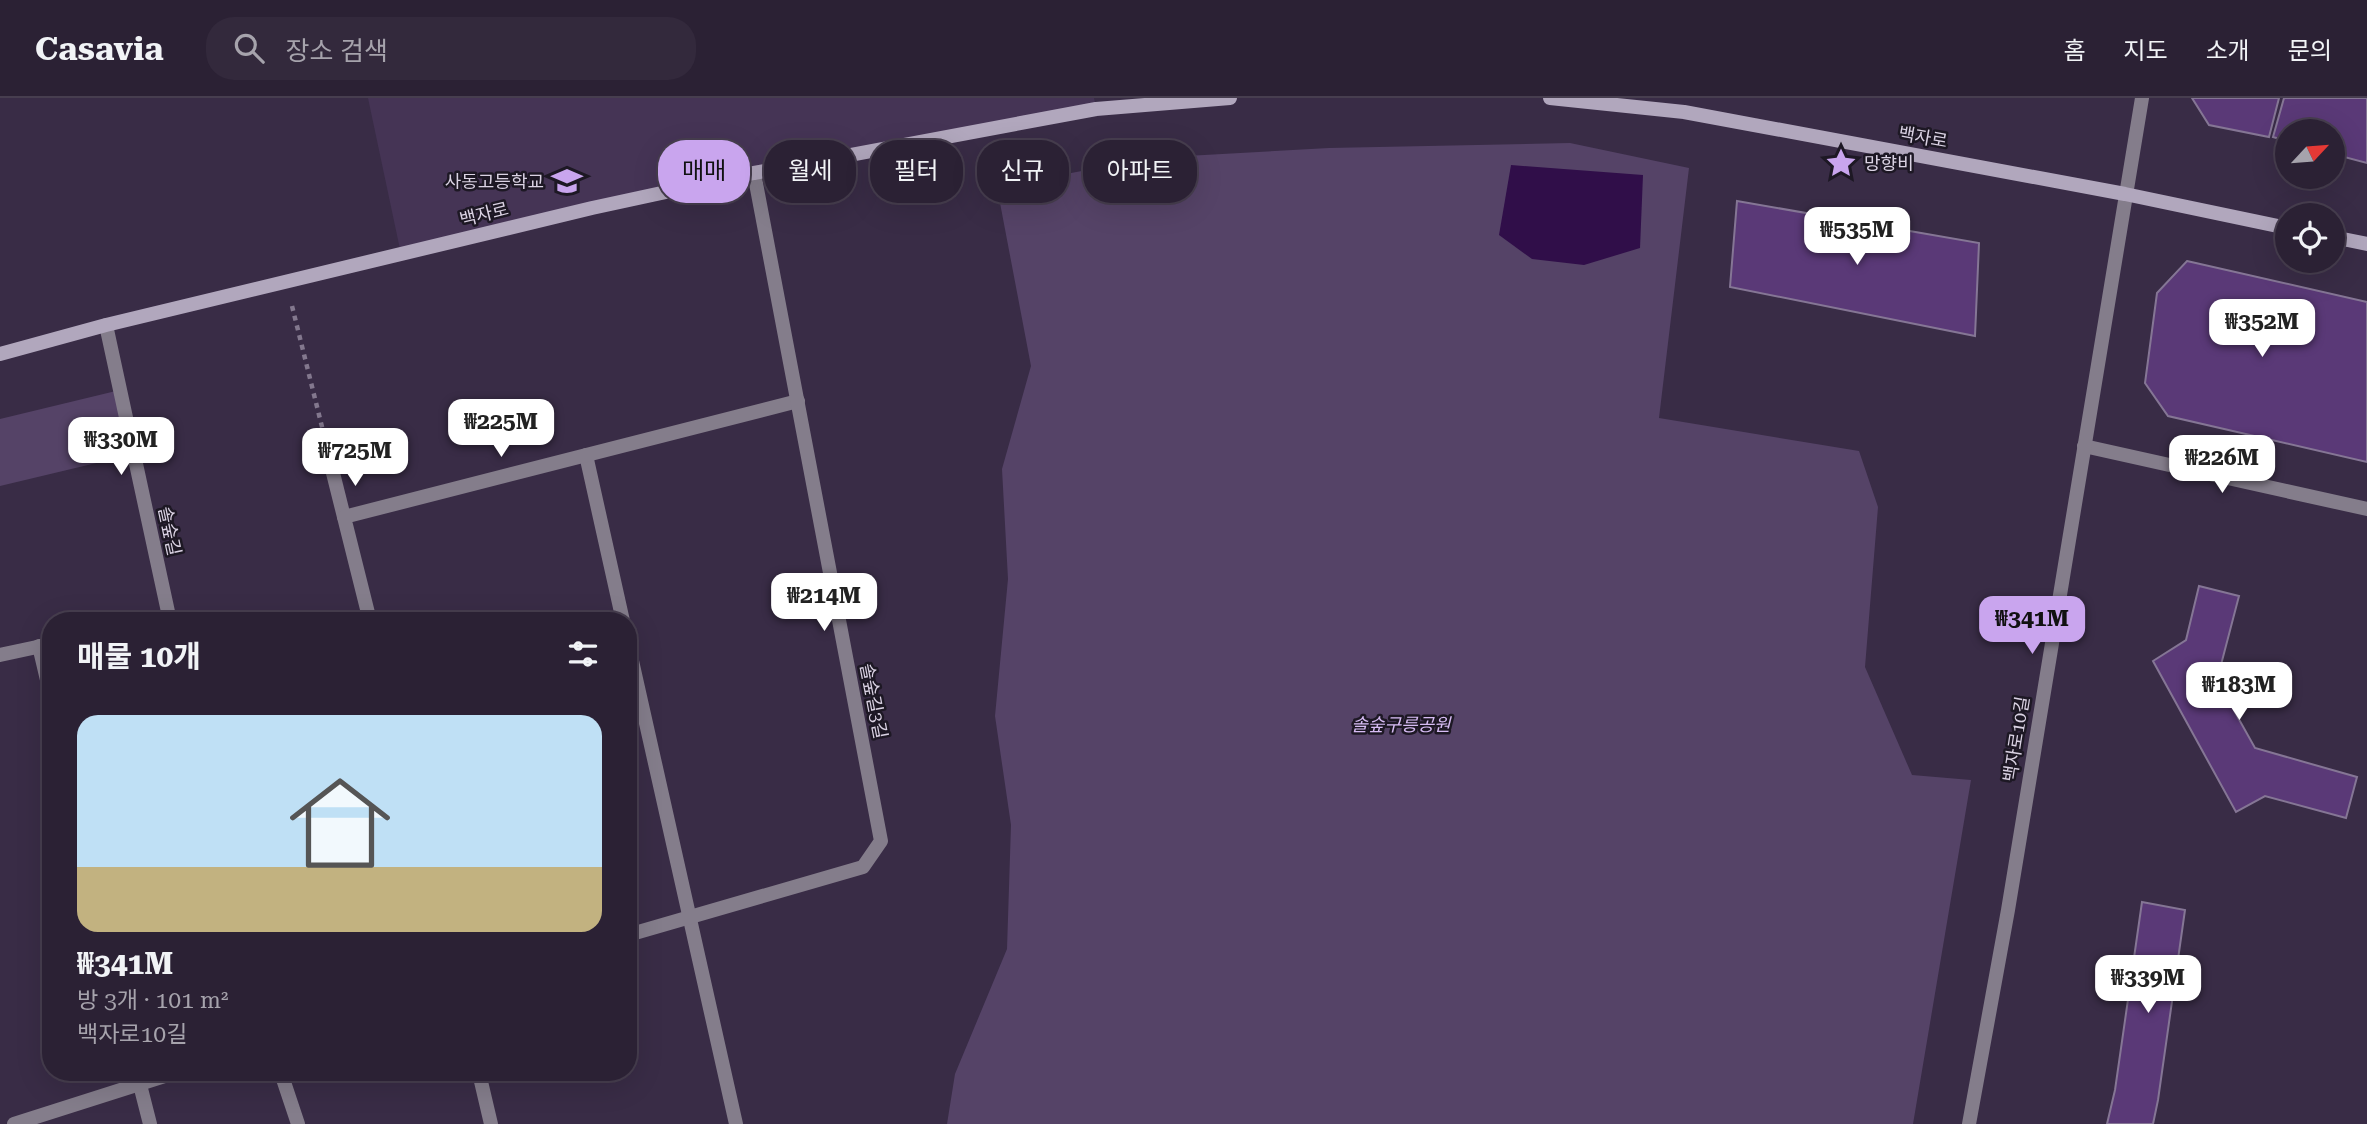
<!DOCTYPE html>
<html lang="ko">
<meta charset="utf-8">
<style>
:root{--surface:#2b2134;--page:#33293c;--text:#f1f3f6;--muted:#a6a3ac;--line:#473e4f;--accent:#c9a5ee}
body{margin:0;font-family:"Roboto Serif","Noto Sans KR",serif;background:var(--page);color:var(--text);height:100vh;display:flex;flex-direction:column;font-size:26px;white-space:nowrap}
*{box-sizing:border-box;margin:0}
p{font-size:23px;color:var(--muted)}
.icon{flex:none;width:38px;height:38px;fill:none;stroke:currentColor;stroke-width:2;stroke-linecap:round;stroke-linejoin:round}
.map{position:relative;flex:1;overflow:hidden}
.panel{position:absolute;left:42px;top:514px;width:595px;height:469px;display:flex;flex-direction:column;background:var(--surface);border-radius:28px;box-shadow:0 7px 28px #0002,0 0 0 2px var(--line)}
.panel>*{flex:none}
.hud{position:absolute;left:658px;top:42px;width:665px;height:63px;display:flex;gap:14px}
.needle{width:46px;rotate:64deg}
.tools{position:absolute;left:2275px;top:21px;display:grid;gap:14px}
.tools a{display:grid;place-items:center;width:70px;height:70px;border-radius:50%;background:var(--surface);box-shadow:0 7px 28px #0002,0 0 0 2px var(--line);font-size:35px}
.price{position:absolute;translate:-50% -60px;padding:0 16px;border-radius:14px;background:#fff;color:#222;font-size:23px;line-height:46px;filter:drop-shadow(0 2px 4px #0008)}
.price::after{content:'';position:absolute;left:50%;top:42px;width:21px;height:16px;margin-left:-10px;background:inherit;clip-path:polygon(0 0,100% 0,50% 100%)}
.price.on{background:var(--accent);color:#111}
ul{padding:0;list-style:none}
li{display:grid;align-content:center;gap:14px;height:371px;padding:0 35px}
li span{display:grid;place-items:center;height:217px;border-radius:21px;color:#555}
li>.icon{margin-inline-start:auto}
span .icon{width:126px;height:126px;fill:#fffc;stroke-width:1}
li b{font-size:30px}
h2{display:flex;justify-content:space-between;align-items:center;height:84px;padding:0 35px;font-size:30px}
.pill{padding:0 24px;border-radius:28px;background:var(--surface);box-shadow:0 7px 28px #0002,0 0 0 2px var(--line);font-size:24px;line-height:63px}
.pill.on{background:var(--accent);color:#111}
header{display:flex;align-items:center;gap:42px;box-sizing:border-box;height:98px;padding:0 35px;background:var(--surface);border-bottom:2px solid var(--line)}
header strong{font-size:33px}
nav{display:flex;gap:38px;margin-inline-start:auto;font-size:24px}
.search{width:490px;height:63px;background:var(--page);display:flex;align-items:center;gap:18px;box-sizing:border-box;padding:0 24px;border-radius:28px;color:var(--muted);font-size:26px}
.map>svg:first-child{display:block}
.built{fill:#453455}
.green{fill:#554367}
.water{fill:#300e49}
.building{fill:#5a3977;stroke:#857695;stroke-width:2}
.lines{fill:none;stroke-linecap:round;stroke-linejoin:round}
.path{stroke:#83788e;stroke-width:4.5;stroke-dasharray:5 5;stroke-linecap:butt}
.street{stroke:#847d8b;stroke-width:14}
.secondary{stroke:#b1a7bd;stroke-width:14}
.labels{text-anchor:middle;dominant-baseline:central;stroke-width:5;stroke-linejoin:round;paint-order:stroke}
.street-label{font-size:18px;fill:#dad2e3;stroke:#1d1824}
.poi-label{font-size:18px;fill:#dad2e3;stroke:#1d1824;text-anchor:start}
.park-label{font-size:18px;font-style:italic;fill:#d7bcf4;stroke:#1d1824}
</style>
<header>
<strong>Casavia</strong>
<div class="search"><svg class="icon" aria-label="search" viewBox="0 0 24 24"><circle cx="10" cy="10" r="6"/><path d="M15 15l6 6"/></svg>장소 검색</div>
<nav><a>홈</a><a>지도</a><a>소개</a><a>문의</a></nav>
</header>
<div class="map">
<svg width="2367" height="1026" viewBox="0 0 2367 1026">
<rect width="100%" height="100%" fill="#392c46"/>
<path class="built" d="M368,0H1094L1096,11L401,156Z"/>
<g class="green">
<path d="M1570,45L1689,70L1659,320L1859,353L1878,409L1865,569L1912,677L1971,682L1913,1026H947L955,976L1007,851L1011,727L995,618L1008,481L1002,371L1031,268L997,89L1150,60L1329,50Z"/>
<path d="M120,292L134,356L0,388V321Z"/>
</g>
<path class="water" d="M1511,67L1643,77L1640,150L1584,167L1532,161L1499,137Z"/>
<g class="building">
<path d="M2192,0H2279L2269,39L2209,27Z"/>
<path d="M2284,0H2367V65L2333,56V33H2287V43L2273,39Z"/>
<path d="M1737,103L1979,145L1975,238L1730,189Z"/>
<path d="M2187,163L2367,204V364L2168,318L2145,285L2157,195Z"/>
<path d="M2199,488L2239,498L2217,582L2255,650L2357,679L2346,720L2265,698L2236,714L2153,563L2186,542Z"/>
<path d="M2142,804L2185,812L2158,1002L2153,1026H2107L2115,992Z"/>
</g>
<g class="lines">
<path class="path" d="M292,208L327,349"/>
<g class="street">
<path d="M106,227L170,523"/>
<path d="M2084,348L2367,411"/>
<path d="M586,357L623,523"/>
<path d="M332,371L344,419"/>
<path d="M146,523L169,518"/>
<path d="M370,523L344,419L798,303"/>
<path d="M628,545L736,1026"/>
<path d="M39,548L51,599"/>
<path d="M0,557L51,546"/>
<path d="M628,837L863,769L881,743L754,75"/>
<path d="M137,975L150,1026"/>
<path d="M281,975L298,1026"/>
<path d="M479,975L491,1026"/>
<path d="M14,1026L174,975"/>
<path d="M1969,1026L2008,812L2142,0"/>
</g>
<g class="secondary">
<path d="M1550,0L1684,14L2125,96L2287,130"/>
<path d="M2333,139L2367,146"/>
<path d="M0,256L106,227L592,110L754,75L1096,11L1230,0"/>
</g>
</g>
<defs>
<g id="sight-bare" transform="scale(2.415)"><path d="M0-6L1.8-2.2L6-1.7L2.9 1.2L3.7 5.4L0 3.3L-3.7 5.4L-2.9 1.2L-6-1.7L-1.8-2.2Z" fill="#c9a5ee" stroke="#1d1824" stroke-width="2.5" paint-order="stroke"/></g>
<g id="school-bare" transform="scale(2.415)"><path d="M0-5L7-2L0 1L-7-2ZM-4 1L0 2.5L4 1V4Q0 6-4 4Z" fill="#c9a5ee" stroke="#1d1824" stroke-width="2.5" paint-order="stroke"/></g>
</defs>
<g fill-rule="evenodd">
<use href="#sight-bare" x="1841" y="65"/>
<use href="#school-bare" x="567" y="83"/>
</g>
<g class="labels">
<g class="street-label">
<text transform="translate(1923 39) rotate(10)">백자로</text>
<text transform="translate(484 116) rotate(-14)">백자로</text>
<text transform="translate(170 433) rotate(78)">솔숲길</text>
<text transform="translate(874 603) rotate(79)">솔숲길3길</text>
<text transform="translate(2016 641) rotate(-81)">백자로10길</text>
</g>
<g class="poi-label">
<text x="1864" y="65">망향비</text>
<text x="544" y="83" text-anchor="end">사동고등학교</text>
</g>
<g class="park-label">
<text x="1401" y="626">솔숲구릉공원</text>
</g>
</g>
</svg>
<div class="tools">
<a><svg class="needle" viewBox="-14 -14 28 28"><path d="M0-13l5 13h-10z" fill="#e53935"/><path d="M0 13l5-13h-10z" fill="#a6a3ac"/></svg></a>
<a><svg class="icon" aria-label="locate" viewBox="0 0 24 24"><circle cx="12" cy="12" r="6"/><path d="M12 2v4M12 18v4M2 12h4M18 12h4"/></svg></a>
</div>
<b class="price" style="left:1857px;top:169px">₩535M</b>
<b class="price" style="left:2262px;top:261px">₩352M</b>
<b class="price" style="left:501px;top:361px">₩225M</b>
<b class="price" style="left:121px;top:379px">₩330M</b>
<b class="price" style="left:355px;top:390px">₩725M</b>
<b class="price" style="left:2222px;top:397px">₩226M</b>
<b class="price" style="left:824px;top:535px">₩214M</b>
<b class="price on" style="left:2032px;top:558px">₩341M</b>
<b class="price" style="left:2239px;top:624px">₩183M</b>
<b class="price" style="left:2148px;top:917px">₩339M</b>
<div class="hud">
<a class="pill on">매매</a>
<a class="pill">월세</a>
<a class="pill">필터</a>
<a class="pill">신규</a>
<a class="pill">아파트</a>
</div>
<section class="panel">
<h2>매물 10개<svg class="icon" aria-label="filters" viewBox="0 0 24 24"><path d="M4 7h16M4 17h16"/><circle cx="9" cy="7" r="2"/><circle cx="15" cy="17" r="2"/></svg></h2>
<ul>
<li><span style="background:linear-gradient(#bfe0f5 70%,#c2b280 0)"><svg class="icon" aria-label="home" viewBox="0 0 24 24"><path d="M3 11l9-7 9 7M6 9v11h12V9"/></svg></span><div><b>₩341M</b><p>방 3개 · 101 m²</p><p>백자로10길</p></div></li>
</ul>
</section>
</div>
